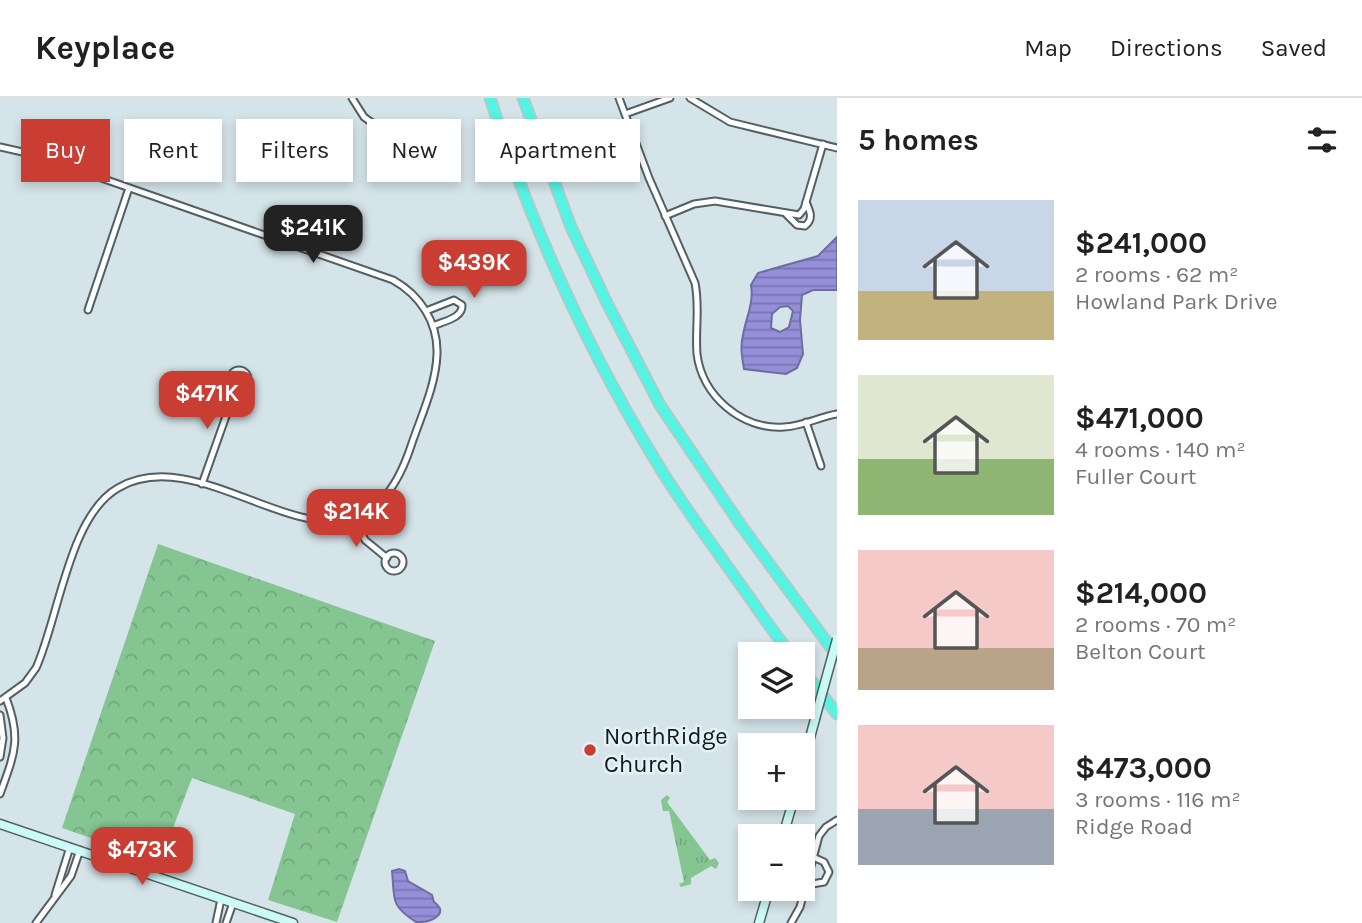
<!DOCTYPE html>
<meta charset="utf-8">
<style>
:root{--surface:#fff;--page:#f2f2f2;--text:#202124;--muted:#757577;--line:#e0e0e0;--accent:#ca3d32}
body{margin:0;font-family:Karla,sans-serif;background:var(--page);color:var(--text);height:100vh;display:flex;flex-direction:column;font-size:26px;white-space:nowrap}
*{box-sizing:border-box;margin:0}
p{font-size:23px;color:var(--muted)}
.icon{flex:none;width:38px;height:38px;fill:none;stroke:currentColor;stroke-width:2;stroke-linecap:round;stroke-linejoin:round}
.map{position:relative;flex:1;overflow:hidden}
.sheet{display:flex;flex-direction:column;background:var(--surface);width:525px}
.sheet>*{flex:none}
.banner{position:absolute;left:21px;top:21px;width:665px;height:63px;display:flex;gap:14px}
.tools{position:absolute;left:738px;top:544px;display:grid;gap:14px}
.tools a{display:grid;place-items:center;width:77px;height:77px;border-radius:0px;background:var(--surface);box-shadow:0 4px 10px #0003;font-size:35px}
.price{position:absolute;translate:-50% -60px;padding:0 16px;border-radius:14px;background:var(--accent);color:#fff;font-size:23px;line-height:46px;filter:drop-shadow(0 2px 4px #0008)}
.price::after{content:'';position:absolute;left:50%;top:42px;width:21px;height:16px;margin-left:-10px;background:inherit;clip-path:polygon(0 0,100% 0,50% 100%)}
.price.active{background:#222;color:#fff}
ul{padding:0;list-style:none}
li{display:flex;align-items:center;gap:21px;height:175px;padding:0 21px}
li span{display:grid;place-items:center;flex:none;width:196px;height:140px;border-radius:0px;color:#555}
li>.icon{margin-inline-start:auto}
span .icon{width:84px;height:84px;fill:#fffc;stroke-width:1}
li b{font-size:30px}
h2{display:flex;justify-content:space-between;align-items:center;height:84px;padding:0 21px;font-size:30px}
.chip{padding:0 24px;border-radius:0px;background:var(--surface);box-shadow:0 4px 10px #0003;font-size:24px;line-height:63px}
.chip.active{background:var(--accent);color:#fff}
header{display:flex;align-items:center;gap:42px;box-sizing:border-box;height:98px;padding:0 35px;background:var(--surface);border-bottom:2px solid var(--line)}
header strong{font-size:33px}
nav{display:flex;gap:38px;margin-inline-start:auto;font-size:24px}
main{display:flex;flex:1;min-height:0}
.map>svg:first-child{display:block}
.grass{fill:url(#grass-tufts)}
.forest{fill:url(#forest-crowns)}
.water{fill:url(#water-rules);stroke:#6e6ca1;stroke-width:2;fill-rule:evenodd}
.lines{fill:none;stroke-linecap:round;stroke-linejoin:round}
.street-casing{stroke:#526064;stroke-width:9}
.secondary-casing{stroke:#526064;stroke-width:11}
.highway-casing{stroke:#c2c3c4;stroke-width:13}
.street{stroke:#fff;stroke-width:5}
.secondary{stroke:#ccfbf6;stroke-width:8}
.highway{stroke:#56f3e2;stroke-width:10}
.secondary-bridge-casing{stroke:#526064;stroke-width:11;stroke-linecap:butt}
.secondary-bridge{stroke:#ccfbf6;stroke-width:8}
.poi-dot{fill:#ca3d32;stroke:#e2f2f7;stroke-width:2.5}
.labels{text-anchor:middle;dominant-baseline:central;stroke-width:5;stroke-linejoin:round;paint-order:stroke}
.poi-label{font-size:24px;fill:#14191b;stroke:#e2f2f7;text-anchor:start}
</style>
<header>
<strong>Keyplace</strong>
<nav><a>Map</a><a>Directions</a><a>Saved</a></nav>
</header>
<main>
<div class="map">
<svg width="837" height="825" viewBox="0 0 837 825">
<defs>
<pattern id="grass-tufts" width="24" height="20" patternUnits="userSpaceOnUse" patternTransform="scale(1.75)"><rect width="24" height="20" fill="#84c592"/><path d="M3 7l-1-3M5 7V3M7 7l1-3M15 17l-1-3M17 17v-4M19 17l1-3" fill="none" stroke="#71a97d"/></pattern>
<pattern id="forest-crowns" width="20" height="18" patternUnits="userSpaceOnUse" patternTransform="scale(1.75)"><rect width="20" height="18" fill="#84c592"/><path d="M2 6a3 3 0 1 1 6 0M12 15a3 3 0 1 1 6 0" fill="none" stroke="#71a97d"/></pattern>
<pattern id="water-rules" width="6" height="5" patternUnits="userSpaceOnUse" patternTransform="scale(1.75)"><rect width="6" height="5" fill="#958fda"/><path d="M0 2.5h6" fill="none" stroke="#7874b0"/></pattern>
</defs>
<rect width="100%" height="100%" fill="#d5e4e9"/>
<path class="grass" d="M667,697L670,700L667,704L710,762L715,760L719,765L716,771L711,768L691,780V786L681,789L679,786L684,784L669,713H663L661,702Z"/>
<path class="forest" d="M158,446L435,543L337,824L268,802L295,716L192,680L160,764L62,730Z"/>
<g class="water">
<path d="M837,139V192H813L802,197L800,222L803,256L797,270L786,276L744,271C742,259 740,249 743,237C746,219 754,206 751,187L758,175L818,158ZM788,208L793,213L789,229L780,234L771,230L772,216L780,209Z"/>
<path d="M399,771L405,773L408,783L432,797L434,804C450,815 432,825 416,824C389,807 395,800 392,773Z"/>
</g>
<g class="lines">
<g class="street-casing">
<g id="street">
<path d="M352,0L364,19L397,43"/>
<path d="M619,0L649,80L695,185C700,209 695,232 697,256C702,298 742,332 784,329C803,328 819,319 837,316"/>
<path d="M690,0L730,24L837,50"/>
<path d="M625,16L670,0"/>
<circle cx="404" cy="48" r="9"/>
<path d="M0,49L27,55L84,74L393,182C420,197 438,224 437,256C436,287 421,318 411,348C354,521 215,333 118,390C69,418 59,519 36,570L25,585L0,603"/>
<path d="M786,116L797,127L805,128C814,121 810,113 806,104"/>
<path d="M665,118L694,106L715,103L799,117L804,111L823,46"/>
<path d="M88,212L129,90"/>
<path d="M426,213L454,202L462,207C463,220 444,223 433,228"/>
<circle cx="239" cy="281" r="9"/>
<path d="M806,324L821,368"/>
<path d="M202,386L236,290"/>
<path d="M353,418L365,442L387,460"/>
<circle cx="394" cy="464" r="9"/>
<path d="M0,617L3,640L0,659"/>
<path d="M0,696C14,657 22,641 6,600"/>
<path d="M806,787L824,784L829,774L824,764L813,759"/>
<path d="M55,797L70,749"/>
<path d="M36,825L71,778L80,752"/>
<path d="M216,825L221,801"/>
<path d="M226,825L233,805"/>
<path d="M791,825L800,809L819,738L826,729L837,722"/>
</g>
</g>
<g class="secondary-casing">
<g id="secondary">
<path d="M803,666L815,621"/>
<path d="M0,726L293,825"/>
<path d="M783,738L794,700"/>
<path d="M759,825L769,791"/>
</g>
</g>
<g class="highway-casing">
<g id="highway">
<path d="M490,0C531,127 587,251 657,365C681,405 709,442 735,479C754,505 771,532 791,556"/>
<path d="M523,0L571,129L607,205L660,307L740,426L837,558"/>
<path d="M803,572L837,616"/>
</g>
</g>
<use href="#street" class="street"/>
<use href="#secondary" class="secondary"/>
<use href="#highway" class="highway"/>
<g class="secondary-bridge-casing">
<path id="secondary-bridge" d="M815,621L837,541"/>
</g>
<use href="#secondary-bridge" class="secondary-bridge"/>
</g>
<circle class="poi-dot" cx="590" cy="652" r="7"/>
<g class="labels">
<g class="poi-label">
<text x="604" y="638">NorthRidge<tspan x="604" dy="28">Church</tspan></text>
</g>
</g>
</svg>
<div class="tools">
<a><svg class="icon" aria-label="layers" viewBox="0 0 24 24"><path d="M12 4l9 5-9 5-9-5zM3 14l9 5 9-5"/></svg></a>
<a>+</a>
<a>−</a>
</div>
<b class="price active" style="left:313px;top:167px">$241K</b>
<b class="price" style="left:474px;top:202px">$439K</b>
<b class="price" style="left:207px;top:333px">$471K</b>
<b class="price" style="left:356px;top:451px">$214K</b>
<b class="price" style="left:142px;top:789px">$473K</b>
<div class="banner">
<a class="chip active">Buy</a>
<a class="chip">Rent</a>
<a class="chip">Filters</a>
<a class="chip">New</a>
<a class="chip">Apartment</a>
</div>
</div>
<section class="sheet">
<h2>5 homes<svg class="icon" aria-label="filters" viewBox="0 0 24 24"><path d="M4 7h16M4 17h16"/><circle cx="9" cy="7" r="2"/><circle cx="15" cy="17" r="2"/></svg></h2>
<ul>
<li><span style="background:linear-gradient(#c9d6e8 65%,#c2b280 0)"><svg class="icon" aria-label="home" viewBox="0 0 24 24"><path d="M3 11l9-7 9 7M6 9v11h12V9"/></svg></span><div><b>$241,000</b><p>2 rooms · 62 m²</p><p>Howland Park Drive</p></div></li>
<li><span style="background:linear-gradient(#dfe7d0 60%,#8fb573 0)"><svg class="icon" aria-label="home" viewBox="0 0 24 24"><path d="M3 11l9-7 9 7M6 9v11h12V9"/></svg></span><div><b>$471,000</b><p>4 rooms · 140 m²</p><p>Fuller Court</p></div></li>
<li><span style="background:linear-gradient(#f6c9c9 70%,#b9a48a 0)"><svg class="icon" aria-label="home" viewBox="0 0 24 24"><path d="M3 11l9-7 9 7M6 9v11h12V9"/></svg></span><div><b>$214,000</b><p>2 rooms · 70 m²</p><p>Belton Court</p></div></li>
<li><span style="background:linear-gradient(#f6c9c9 60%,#9aa5b1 0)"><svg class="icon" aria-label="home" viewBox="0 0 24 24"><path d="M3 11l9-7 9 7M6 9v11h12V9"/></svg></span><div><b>$473,000</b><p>3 rooms · 116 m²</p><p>Ridge Road</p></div></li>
</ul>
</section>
</main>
